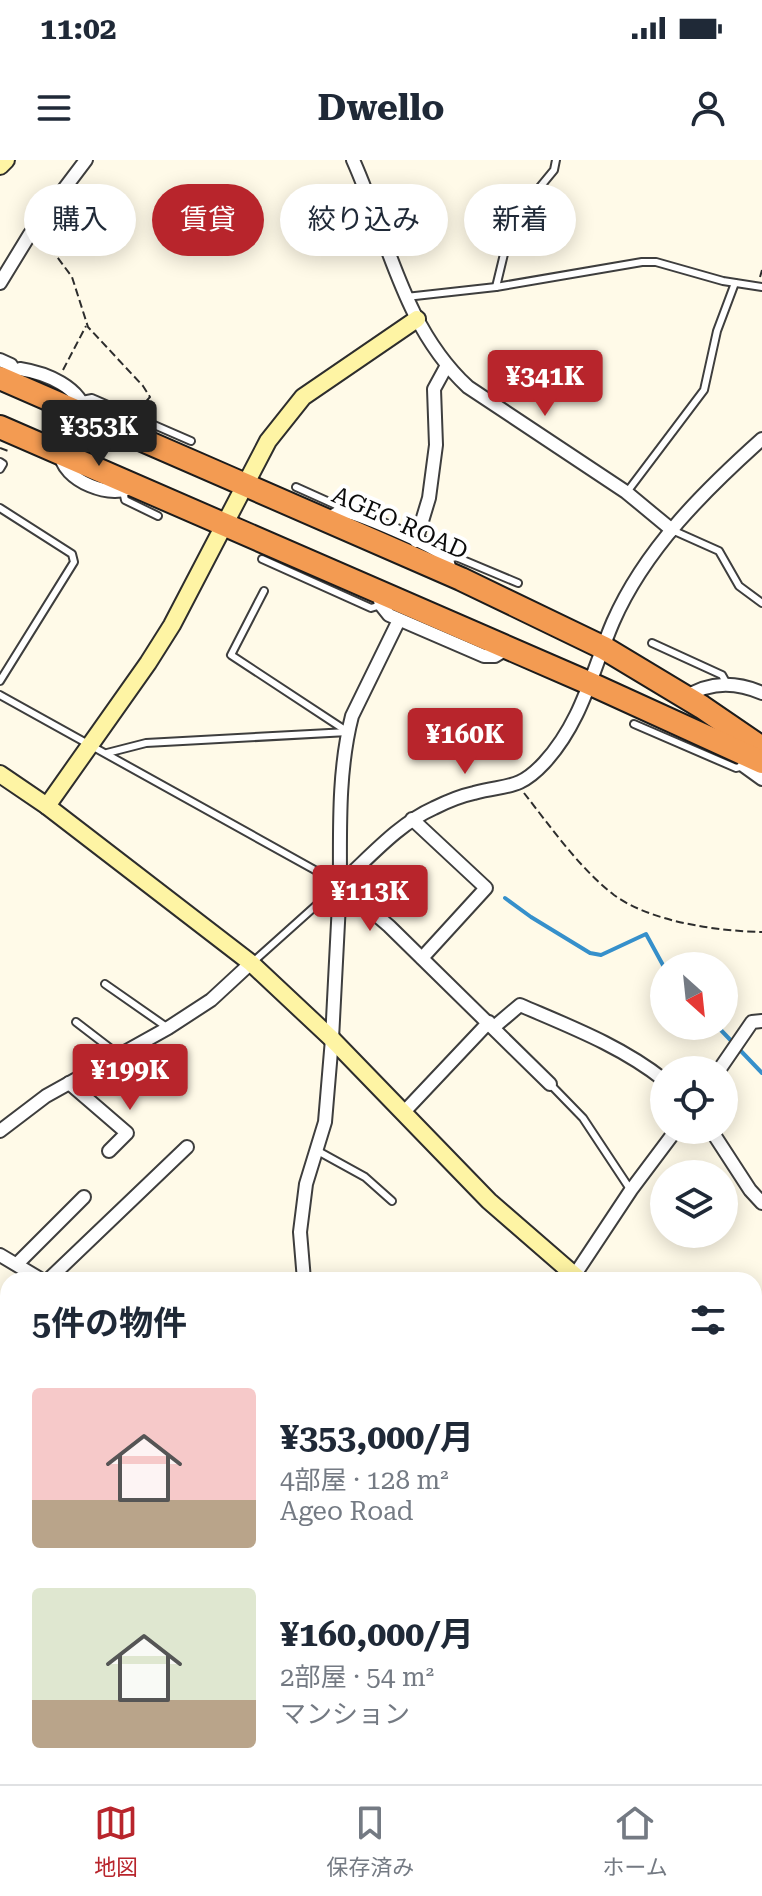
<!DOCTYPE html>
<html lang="ja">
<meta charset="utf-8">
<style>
:root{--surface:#fff;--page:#f6f6f7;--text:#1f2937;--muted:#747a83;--line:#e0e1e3;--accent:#b8252c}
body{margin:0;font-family:"Roboto Serif","Noto Sans JP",serif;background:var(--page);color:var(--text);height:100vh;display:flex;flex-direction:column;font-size:30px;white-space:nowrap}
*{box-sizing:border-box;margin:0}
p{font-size:26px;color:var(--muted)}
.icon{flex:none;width:44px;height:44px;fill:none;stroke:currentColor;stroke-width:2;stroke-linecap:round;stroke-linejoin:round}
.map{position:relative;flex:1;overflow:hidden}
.drawer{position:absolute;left:0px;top:1112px;width:762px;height:512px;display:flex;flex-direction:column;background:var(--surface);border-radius:24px 24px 0 0;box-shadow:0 4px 20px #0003}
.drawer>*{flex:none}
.hud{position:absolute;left:24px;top:24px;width:714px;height:72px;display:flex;gap:16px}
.needle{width:52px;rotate:153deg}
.fabs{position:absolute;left:650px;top:792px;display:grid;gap:16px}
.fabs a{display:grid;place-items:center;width:88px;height:88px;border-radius:50%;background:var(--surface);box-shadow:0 4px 20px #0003;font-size:40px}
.price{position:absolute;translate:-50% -68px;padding:0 18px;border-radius:8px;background:var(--accent);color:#fff;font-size:26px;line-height:52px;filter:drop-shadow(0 2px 4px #0008)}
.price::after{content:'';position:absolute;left:50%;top:48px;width:24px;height:18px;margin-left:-12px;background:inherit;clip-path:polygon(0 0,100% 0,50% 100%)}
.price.active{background:#222;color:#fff}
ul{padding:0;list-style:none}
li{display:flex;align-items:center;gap:24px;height:200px;padding:0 32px}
li span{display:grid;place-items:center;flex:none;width:224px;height:160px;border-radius:8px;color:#555}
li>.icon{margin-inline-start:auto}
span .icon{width:96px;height:96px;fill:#fffc;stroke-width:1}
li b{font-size:34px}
h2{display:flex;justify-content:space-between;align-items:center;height:96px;padding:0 32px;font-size:34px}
.tag{padding:0 28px;border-radius:36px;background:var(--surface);box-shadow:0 4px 20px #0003;font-size:28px;line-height:72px}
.tag.active{background:var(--accent);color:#fff}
.status{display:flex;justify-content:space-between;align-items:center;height:56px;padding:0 40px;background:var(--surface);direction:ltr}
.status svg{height:22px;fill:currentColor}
header{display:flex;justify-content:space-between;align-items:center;height:104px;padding:0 32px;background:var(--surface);font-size:36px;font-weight:700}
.dock{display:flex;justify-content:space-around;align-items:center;height:112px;border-top:2px solid var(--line);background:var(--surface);font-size:22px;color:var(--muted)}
.dock a{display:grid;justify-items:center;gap:4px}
.dock .active{color:var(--accent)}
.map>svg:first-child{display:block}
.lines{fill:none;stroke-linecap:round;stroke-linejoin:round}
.stream{stroke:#3690cb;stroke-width:4}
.building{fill:#534c47}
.lane-casing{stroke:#3e3e3e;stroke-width:10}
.street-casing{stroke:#3e3e3e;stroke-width:16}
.secondary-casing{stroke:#2d2d2d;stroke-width:20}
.highway-casing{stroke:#1c1c1c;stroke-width:26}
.path{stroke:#2d2d2d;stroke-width:2;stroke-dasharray:8 4;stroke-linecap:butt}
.lane{stroke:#fff;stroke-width:6}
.street{stroke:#fff;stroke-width:12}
.secondary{stroke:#fef4a4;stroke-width:16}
.highway{stroke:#f39b52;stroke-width:22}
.labels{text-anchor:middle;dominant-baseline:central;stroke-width:8;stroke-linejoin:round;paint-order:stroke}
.street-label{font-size:24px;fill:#0b0b0b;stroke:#fff}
</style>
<div class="status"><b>11:02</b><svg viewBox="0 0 49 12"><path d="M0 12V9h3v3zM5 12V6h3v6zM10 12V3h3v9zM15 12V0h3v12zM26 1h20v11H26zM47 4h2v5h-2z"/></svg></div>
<header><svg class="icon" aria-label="menu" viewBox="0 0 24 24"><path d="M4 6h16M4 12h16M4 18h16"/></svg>Dwello<svg class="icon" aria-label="person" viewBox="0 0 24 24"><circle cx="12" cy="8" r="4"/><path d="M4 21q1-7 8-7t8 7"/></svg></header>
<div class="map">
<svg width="762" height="1624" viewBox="0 0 762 1624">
<rect width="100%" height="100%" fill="#fffae8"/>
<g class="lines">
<g class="stream">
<path d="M505,738L531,757L590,793L601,795L646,774L664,807"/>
<path d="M717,866L762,913"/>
<path d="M0,1578L8,1582"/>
<path d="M91,1616L110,1624"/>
</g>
</g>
<path class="building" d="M8,1132V1333L0,1342V1140Z"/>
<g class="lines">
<g class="lane-casing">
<g id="lane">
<path d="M496,127L512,61L554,10L556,0"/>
<path d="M406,137L496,127L642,102H656L723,121L762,127"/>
<path d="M82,240L92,238L191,281"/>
<path d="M0,302L3,304L0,309"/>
<path d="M296,327L336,345L341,351"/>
<path d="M123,331L125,340L158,356"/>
<path d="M627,332L704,230L717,171L735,123"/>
<path d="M0,348L72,394L74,402L0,521"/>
<path d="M672,370L719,391L739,426L762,443"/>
<path d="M262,399L371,448L381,445"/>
<path d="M448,399L456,397L518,423"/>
<path d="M264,431L231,495L348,572"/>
<path d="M652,483L722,515L727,524"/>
<path d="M0,535L340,724L254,801"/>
<path d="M634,564L736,608L744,606"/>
<path d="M107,593L146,583L348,572"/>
<path d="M105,824L168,868"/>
<path d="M76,862L119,895"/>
<path d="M550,924L583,958L630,1029"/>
<path d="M316,990L365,1017L392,1041"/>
</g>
</g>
<g class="street-casing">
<g id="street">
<path d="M353,0C388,78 403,167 468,227L626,332L672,370"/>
<path d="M0,123L30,74L86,0"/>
<path d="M0,200L11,205L14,210"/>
<path d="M1,219L20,209C46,213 81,227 86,255"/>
<path d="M61,293C60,320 115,342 134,325"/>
<path d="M326,360L341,351C354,351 435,386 444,396C449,402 449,407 450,414"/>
<path d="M416,381L429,338L436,285L434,229L446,207"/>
<path d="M378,432L381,445L389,455L484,496H495L508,488"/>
<path d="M399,460L352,556C338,610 340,669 340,724L389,766L550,924"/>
<path d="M686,537C710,521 737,522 762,533"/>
<path d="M746,596L744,606L762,619"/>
<path d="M412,659L486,728L422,798"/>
<path d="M494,867L520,845C571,867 621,886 664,920"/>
<path d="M719,910L752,862L762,861"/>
<path d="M69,923L127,973L109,991"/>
<path d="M404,952L489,862"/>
<path d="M711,970L750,1030L762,1043"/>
<path d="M0,971L46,936L168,868L211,840L251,803"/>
<path d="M0,1095L42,1120"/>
<path d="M17,1104L84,1037"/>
<path d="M574,1116L631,1030L676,970"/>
<path d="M48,1120L187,987"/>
<path d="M304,1120L300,1072L306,1024L325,962L332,879L340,724C369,698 398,664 434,648C446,642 460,636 474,633C506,624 518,631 544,603C582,562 592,511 613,462C645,389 704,331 762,279"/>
<path d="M754,1362L762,1351"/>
<path d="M754,1433L762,1442"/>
<path d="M0,1490L8,1487"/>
<path d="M195,1616L214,1624"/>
<path d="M383,1616L387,1624"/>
<path d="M636,1616L640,1622L648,1624"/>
<path d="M222,1624L225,1616"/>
<path d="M566,1624L570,1616"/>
<path d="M671,1624L678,1623L689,1616"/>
</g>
</g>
<g class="secondary-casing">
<g id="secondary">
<path d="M0,6L6,0"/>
<path d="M0,614L47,646L251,803L332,879L489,1041L580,1120"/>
<path d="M47,646L148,503L172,465L268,281L303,237L417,159"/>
<path d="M754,1245L762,1251"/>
</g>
</g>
<g class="highway-casing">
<g id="highway">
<path d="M0,218L461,419L604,488L702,547L762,588"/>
<path d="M0,267L591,524L762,602"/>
</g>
</g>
<g class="path">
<path d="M40,82L55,94L72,117L88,167L143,226L150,237L140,248"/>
<path d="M760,117L762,110"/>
<path d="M63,210L86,166"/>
<path d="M0,288L8,291L9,289"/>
<path d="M524,633C550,666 580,709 614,735C651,762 717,771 762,772"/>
</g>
<use href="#lane" class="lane"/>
<use href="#street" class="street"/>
<use href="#secondary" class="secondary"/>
<use href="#highway" class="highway"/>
</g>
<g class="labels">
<g class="street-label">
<text transform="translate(400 363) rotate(24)">AGEO ROAD</text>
</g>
</g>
</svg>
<div class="fabs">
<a><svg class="needle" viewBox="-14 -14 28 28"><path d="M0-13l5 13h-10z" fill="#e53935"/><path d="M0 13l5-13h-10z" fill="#747a83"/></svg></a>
<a><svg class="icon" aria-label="locate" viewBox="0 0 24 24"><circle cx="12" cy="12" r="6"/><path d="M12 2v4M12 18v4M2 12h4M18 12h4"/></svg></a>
<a><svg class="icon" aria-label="layers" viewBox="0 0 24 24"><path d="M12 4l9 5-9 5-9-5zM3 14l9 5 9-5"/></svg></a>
</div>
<b class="price" style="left:545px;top:258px">¥341K</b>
<b class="price active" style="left:99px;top:308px">¥353K</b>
<b class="price" style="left:465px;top:616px">¥160K</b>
<b class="price" style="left:370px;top:773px">¥113K</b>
<b class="price" style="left:130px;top:952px">¥199K</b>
<div class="hud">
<a class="tag">購入</a>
<a class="tag active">賃貸</a>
<a class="tag">絞り込み</a>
<a class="tag">新着</a>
</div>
<section class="drawer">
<h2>5件の物件<svg class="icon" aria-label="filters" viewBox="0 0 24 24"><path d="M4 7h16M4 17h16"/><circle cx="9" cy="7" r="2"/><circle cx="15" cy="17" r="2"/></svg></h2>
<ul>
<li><span style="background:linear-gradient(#f6c9c9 70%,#b9a48a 0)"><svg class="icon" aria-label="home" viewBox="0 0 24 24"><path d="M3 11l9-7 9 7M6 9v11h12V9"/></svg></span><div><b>¥353,000/月</b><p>4部屋 · 128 m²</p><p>Ageo Road</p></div></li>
<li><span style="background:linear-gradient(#dfe7d0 70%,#b9a48a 0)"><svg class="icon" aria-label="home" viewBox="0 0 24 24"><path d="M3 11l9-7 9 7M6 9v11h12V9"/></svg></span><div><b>¥160,000/月</b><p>2部屋 · 54 m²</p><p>マンション</p></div></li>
</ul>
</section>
</div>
<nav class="dock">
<a class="active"><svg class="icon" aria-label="map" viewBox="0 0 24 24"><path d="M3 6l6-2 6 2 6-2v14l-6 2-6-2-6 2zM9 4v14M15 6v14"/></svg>地図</a>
<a><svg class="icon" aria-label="saved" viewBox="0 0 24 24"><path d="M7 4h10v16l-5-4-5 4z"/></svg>保存済み</a>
<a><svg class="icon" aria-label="home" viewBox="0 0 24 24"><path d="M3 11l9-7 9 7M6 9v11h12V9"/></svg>ホーム</a>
</nav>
